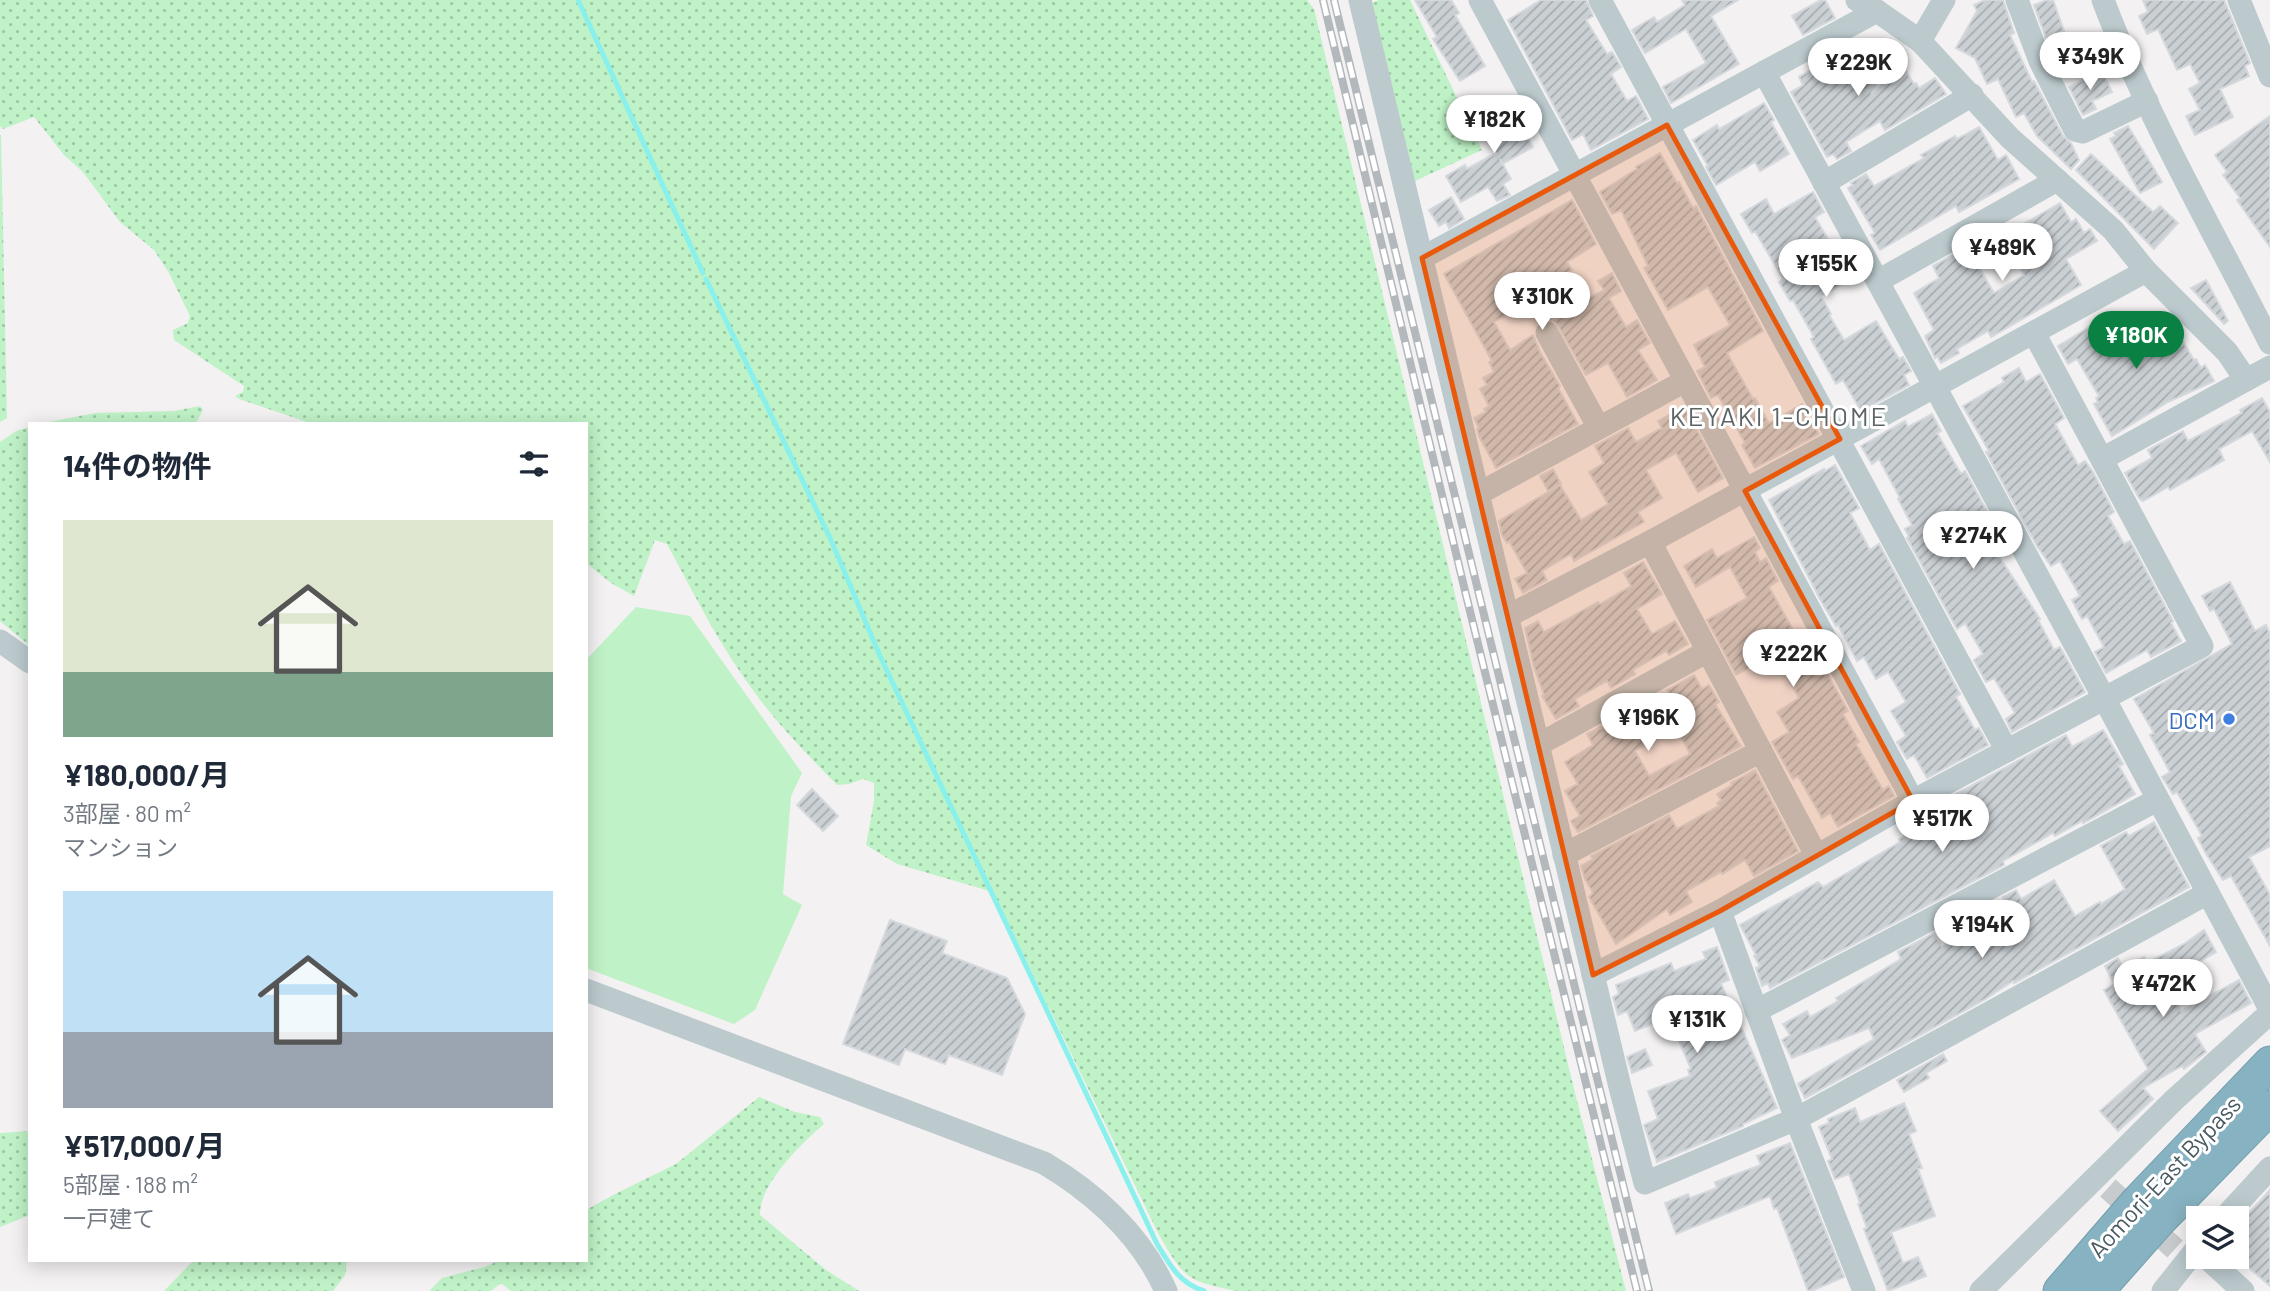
<!DOCTYPE html>
<html lang="ja">
<meta charset="utf-8">
<style>
:root{--surface:#fff;--page:#f2f2f3;--text:#1f2937;--muted:#747a83;--accent:#0b8043}
body{margin:0;font-family:Barlow,"Noto Sans JP",sans-serif;background:var(--page);color:var(--text);height:100vh;display:flex;flex-direction:column;font-size:26px;white-space:nowrap}
*{box-sizing:border-box;margin:0}
p{font-size:23px;color:var(--muted)}
.icon{flex:none;width:38px;height:38px;fill:none;stroke:currentColor;stroke-width:2;stroke-linecap:round;stroke-linejoin:round}
.map{position:relative;flex:1;overflow:hidden}
.sheet{position:absolute;left:28px;top:422px;width:560px;height:840px;display:flex;flex-direction:column;background:var(--surface);border-radius:0px;box-shadow:0 4px 18px #0003}
.sheet>*{flex:none}
.tools{position:absolute;left:2186px;top:1206px;display:grid;gap:14px}
.tools a{display:grid;place-items:center;width:63px;height:63px;border-radius:0px;background:var(--surface);box-shadow:0 4px 18px #0003;font-size:35px}
.price{position:absolute;translate:-50% -60px;padding:0 16px;border-radius:24px;background:#fff;color:#222;font-size:23px;line-height:46px;filter:drop-shadow(0 2px 4px #0008)}
.price::after{content:'';position:absolute;left:50%;top:42px;width:21px;height:16px;margin-left:-10px;background:inherit;clip-path:polygon(0 0,100% 0,50% 100%)}
.price.current{background:var(--accent);color:#fff}
ul{padding:0;list-style:none}
li{display:grid;align-content:center;gap:14px;height:371px;padding:0 35px}
li span{display:grid;place-items:center;height:217px;border-radius:0px;color:#555}
li>.icon{margin-inline-start:auto}
span .icon{width:126px;height:126px;fill:#fffc;stroke-width:1}
li b{font-size:30px}
h2{display:flex;justify-content:space-between;align-items:center;height:84px;padding:0 35px;font-size:30px}
.map>svg:first-child{display:block}
.grass{fill:url(#grass-dots)}
.garden{fill:#bff2c6}
.lines{fill:none;stroke-linecap:round;stroke-linejoin:round}
.stream{stroke:#8af0ec;stroke-width:5}
.building{fill:url(#building-hatch);stroke:#d5d9dd;stroke-width:2;fill-rule:evenodd}
.minor-tunnel{stroke:#c8cbce;stroke-width:23;stroke-dasharray:23 11;stroke-linecap:butt}
.highway-casing{stroke:#729dad;stroke-width:35}
.minor{stroke:#bccace;stroke-width:23}
.highway{stroke:#87b2c1;stroke-width:33}
.rail-casing{stroke:#b3b8bc;stroke-width:8}
.rail{stroke:#fff;stroke-width:5;stroke-dasharray:16;stroke-linecap:butt}
.marked{fill:#e8590c;fill-opacity:0.2;stroke:#e8590c;stroke-width:5;stroke-linejoin:round}
.shop-dot{fill:#3f7fe0;stroke:#fff;stroke-width:2.5}
.labels{text-anchor:middle;dominant-baseline:central;stroke-width:6;stroke-linejoin:round;paint-order:stroke}
.shop-label{font-size:24px;fill:#366cbe;stroke:#fff;text-anchor:end}
.street-label{font-size:24px;fill:#485a60;stroke:#fff}
.neighbourhood-label{font-size:26px;letter-spacing:2px;fill:#5d6466;stroke:#fff}
</style>
<div class="map">
<svg width="2270" height="1291" viewBox="0 0 2270 1291">
<defs>
<pattern id="grass-dots" width="8" height="8" patternUnits="userSpaceOnUse" patternTransform="scale(1.75)"><rect width="8" height="8" fill="#bff2c6"/><path d="M2 2h.1M6 6h.1" fill="none" stroke="#9dc7a4" stroke-width="1.8" stroke-linecap="round"/></pattern>
<pattern id="building-hatch" width="6" height="6" patternUnits="userSpaceOnUse" patternTransform="scale(1.75)"><rect width="6" height="6" fill="#cbd0d4"/><path d="M-1 1l2-2M0 6l6-6M5 7l2-2" fill="none" stroke="#a7acaf"/></pattern>
</defs>
<rect width="100%" height="100%" fill="#f3f1f2"/>
<g class="grass">
<path d="M0,0H1307L1314,9L1574,1089L1626,1291H1237C1186,1281 1184,1278 1158,1233L993,892L897,864L866,845L874,801V783L863,779L849,784L837,785C810,757 782,729 758,697C722,650 695,596 667,544L655,540L634,596L611,583L586,563V424L310,423L239,399L235,396L243,392L244,386L174,340L173,330L188,323L190,316L169,273L154,250L120,222L83,172L64,155L34,117L3,129L0,126Z"/>
<path d="M1379,0H1410L1482,150L1415,181L1372,3Z"/>
<path d="M1,135L7,418L0,422V135Z"/>
<path d="M200,406L203,410L196,423H44L95,413L174,411Z"/>
<path d="M30,427V646L0,621V442L16,431Z"/>
<path d="M759,1097L795,1112L820,1117L824,1124C802,1143 759,1184 760,1215L826,1270L859,1291H511L501,1283L491,1291H429L442,1278L484,1267L501,1260H586V1210L617,1193L676,1164Z"/>
<path d="M30,1131V1215L0,1227V1133Z"/>
<path d="M194,1260H347V1262L345,1275L333,1291H164Z"/>
</g>
<path class="garden" d="M636,607L690,616L802,773L791,796L783,894L802,905L755,1010L734,1024L586,968V660Z"/>
<g class="lines">
<g class="stream">
<path d="M578,0L703,273"/>
<path d="M706,279L831,540L880,656L1157,1244C1170,1265 1179,1283 1204,1291"/>
</g>
</g>
<g class="building">
<path d="M1415,0H1451L1459,13L1455,15L1485,66L1460,81L1433,39L1437,37Z"/>
<path d="M1541,0H1586L1593,16L1586,20L1607,54L1612,52L1621,67L1611,74L1627,101L1636,96L1648,119L1591,150L1583,134L1572,140L1508,20Z"/>
<path d="M1682,0H1738L1711,16L1739,64L1671,103L1663,87L1706,63L1686,29L1645,53L1632,30L1654,17L1657,22L1685,5Z"/>
<path d="M1821,0H1825L1835,18L1803,35L1792,16Z"/>
<path d="M1985,0H2003L2014,33L2010,35L2032,82L2034,81L2063,136L2071,143L2079,160L2071,169L2037,136L2024,113L2016,117L1998,79L1987,84L1975,58L1956,48L1977,11L1974,5Z"/>
<path d="M2047,0H2053L2064,31L2046,38L2034,5Z"/>
<path d="M2143,0H2224L2250,63L2245,66L2249,76L2220,89L2233,117L2195,135L2186,116L2200,110L2189,89L2200,83L2190,64L2177,70L2158,29L2147,34L2139,16L2148,12Z"/>
<path d="M1896,42L1901,45L1871,94L1903,66L1914,84L1916,83L1919,88L1935,78L1946,94L1885,130L1880,121L1846,142L1851,151L1837,159L1833,154L1827,157L1791,92L1803,85L1799,77L1850,47L1860,64Z"/>
<path d="M2102,71L2112,92L2092,101L2096,109L2083,115L2069,87Z"/>
<path d="M1519,103L1527,116L1519,120L1533,147L1502,164L1500,159L1511,179L1503,184L1510,195L1497,201L1488,187L1461,202L1446,176L1465,165L1467,169L1496,153L1482,129L1488,126L1482,117L1505,104L1508,109Z"/>
<path d="M1764,103L1774,120L1771,122L1789,154L1760,171L1755,162L1716,185L1706,167L1708,166L1693,140L1717,125L1719,129Z"/>
<path d="M2270,116V247L2237,200L2240,198L2223,175L2227,172L2215,155Z"/>
<path d="M2128,126L2162,182L2140,193L2110,139L2116,136L2114,133Z"/>
<path d="M1979,127L1998,160L2006,155L2019,179L1959,212L1956,206L1880,250L1871,235L1875,233L1848,188L1853,185L1851,183L1866,174L1874,186L1924,158L1921,155L1955,136L1957,139Z"/>
<path d="M1660,153L1677,183L1679,182L1693,208L1696,206L1763,331L1727,353L1753,399L1755,398L1769,423L1802,404L1819,434L1755,468L1742,445L1745,443L1718,395L1711,398L1697,371L1705,367L1694,345L1730,325L1708,287L1668,310L1644,268L1648,266L1621,210L1612,214L1600,192L1637,169L1636,167Z"/>
<path d="M2091,154L2153,212L2160,206L2178,223L2154,249L2076,170Z"/>
<path d="M1813,192L1824,212L1815,217L1839,258L1847,253L1858,275L1821,296L1831,314L1829,315L1844,340L1876,321L1899,359L1903,357L1911,371L1904,375L1909,385L1861,411L1843,380L1836,384L1811,339L1814,337L1793,300L1790,301L1779,282L1783,279L1755,231L1752,233L1741,214L1766,199L1774,214Z"/>
<path d="M1451,197L1464,219L1449,228L1446,222L1439,226L1429,210Z"/>
<path d="M1572,200L1596,244L1567,262L1572,270L1555,280L1571,308L1604,290L1598,281L1612,273L1621,291L1609,298L1626,327L1637,320L1650,343L1638,350L1657,380L1627,397L1608,363L1586,375L1555,321L1560,318L1546,293L1542,295L1537,287L1508,305L1512,312L1494,322L1510,350L1533,335L1540,352L1560,386L1558,388L1578,424L1496,468L1479,436L1477,429L1479,428L1474,418L1486,412L1484,409L1489,406L1480,389L1487,385L1483,378L1494,372L1489,362L1492,361L1444,274Z"/>
<path d="M2060,203L2071,222L2076,219L2084,233L2090,229L2097,241L2066,259L2081,285L1991,337L1988,331L1957,349L1959,353L1941,363L1937,356L1935,358L1925,336L1934,330L1914,293L1939,278L1933,266L1967,247L1994,293L2024,275L2003,236Z"/>
<path d="M2206,280L2228,321L2224,324L2191,288Z"/>
<path d="M2167,315L2194,360L2196,359L2201,368L2205,365L2214,381L2168,402L2112,436L2094,404L2098,402L2096,398L2099,396L2077,359L2068,364L2058,346L2091,326L2102,344L2131,327L2134,332Z"/>
<path d="M2019,368L2026,382L2040,374L2064,418L2055,424L2078,465L2085,461L2093,472L2114,512L2108,516L2124,544L2130,541L2173,621L2171,623L2181,641L2151,657L2147,650L2106,673L2095,652L2104,647L2087,616L2082,619L2072,600L2080,596L2060,561L2051,566L2037,546L1986,452L1989,451L1963,406L2004,382L2002,378Z"/>
<path d="M2262,398L2270,412V462L2252,431L2219,449L2224,460L2170,490L2168,487L2143,501L2139,498L2125,473L2152,458L2148,450L2183,431L2188,441L2242,413L2240,410Z"/>
<path d="M1684,406L1723,478L1698,492L1676,453L1646,470L1662,498L1638,512L1644,522L1574,561L1571,554L1542,571L1547,580L1523,593L1515,579L1527,573L1509,541L1507,543L1502,535L1499,521L1560,485L1581,520L1608,504L1589,472L1604,463L1595,446L1628,428L1636,442L1662,428L1658,421Z"/>
<path d="M1932,414L1941,431L1937,433L1961,474L1965,471L2000,535L1989,541L2040,619L2038,620L2054,650L2060,647L2085,692L2012,732L2006,719L2015,713L1994,678L1986,682L1974,660L1983,654L1965,623L1957,629L1907,538L1909,537L1905,529L1912,525L1898,499L1900,498L1879,459L1872,464L1861,446L1905,421L1908,427Z"/>
<path d="M1835,465L1859,508L1850,513L1870,550L1879,544L1960,694L1956,697L1975,730L1979,728L1988,745L1927,778L1914,755L1907,759L1897,742L1906,736L1891,711L1906,702L1888,672L1876,679L1864,657L1857,661L1838,625L1836,626L1820,599L1769,500L1824,469L1825,471Z"/>
<path d="M1553,469L1561,484L1548,491L1540,476Z"/>
<path d="M1754,537L1760,548L1755,552L1760,562L1766,558L1778,581L1769,587L1801,644L1808,640L1833,684L1848,711L1843,714L1859,742L1856,744L1883,790L1889,786L1894,796L1838,827L1830,813L1822,818L1798,776L1793,779L1772,742L1789,732L1777,712L1799,698L1774,654L1736,675L1707,620L1747,598L1730,567L1696,587L1684,566L1712,549L1717,558Z"/>
<path d="M1643,562L1662,594L1637,609L1652,634L1675,621L1688,644L1669,655L1666,651L1633,670L1635,674L1611,688L1607,681L1575,699L1579,706L1556,719L1542,696L1544,695L1534,667L1525,628L1538,621L1544,632L1598,602L1600,604L1631,586L1624,573Z"/>
<path d="M2230,582L2255,631L2266,625L2270,634V846L2249,857L2270,895V946L2231,876L2223,880L2205,852L2198,838L2202,836L2177,792L2173,794L2162,777L2170,772L2150,735L2154,733L2134,699L2232,644L2214,609L2210,611L2202,596Z"/>
<path d="M1694,675L1702,689L1709,685L1719,702L1715,704L1741,746L1578,832L1571,821L1580,816L1565,791L1578,784L1565,762L1593,745L1587,734L1600,727L1601,729L1629,712L1635,723L1670,703L1668,700L1672,698L1667,690ZM1675,726L1690,754L1649,776L1635,751Z"/>
<path d="M2103,730L2123,764L2119,766L2135,794L2083,823L2082,821L2055,836L2053,833L2003,861L2004,865L1770,988L1768,983L1762,986L1756,968L1760,966L1754,956L1756,955L1740,925L1818,882L1823,887L1900,842L1899,839L1961,805L1956,794L2066,735L2072,747Z"/>
<path d="M1755,770L1798,851L1754,876L1745,860L1722,874L1721,872L1686,891L1692,902L1670,915L1667,909L1616,944L1589,897L1593,893L1585,879L1581,866L1593,859L1591,856L1669,815L1677,829L1719,806L1717,803L1721,800L1717,794L1732,785L1731,783Z"/>
<path d="M812,789L838,816L823,831L797,805Z"/>
<path d="M2154,822L2189,887L2014,983L2013,981L1984,1000L1805,1098L1798,1084L1874,1039L1869,1028L1792,1058L1782,1040L1790,1035L1783,1024L1807,1011L1810,1017L1838,1001L1836,998L1901,959L1898,952L1934,933L1942,947L2009,911L2003,897L2016,890L2021,899L2054,880L2075,916L2100,902L2101,904L2125,889L2101,846L2126,832L2129,836Z"/>
<path d="M890,920L947,941L942,953L1007,978L1025,1014L1002,1075L949,1055L945,1064L905,1049L899,1065L843,1044Z"/>
<path d="M2204,930L2216,952L2166,981L2181,1011L2239,980L2251,1003L2195,1034L2206,1052L2184,1069L2182,1066L2143,1088L2153,1099L2118,1131L2100,1111L2148,1069L2104,990L2114,984L2105,966L2118,958L2123,968L2144,957L2147,963L2184,944Z"/>
<path d="M1717,947L1729,980L1721,983L1737,1023L1739,1022L1777,1108L1743,1124V1126L1657,1162L1644,1125L1658,1119L1648,1091L1690,1076L1688,1070L1691,1069L1669,1017L1635,1031L1627,1011L1618,1015L1613,997L1619,994L1616,985L1671,963L1674,971L1706,959L1703,952Z"/>
<path d="M1645,1049L1652,1065L1632,1073L1627,1057Z"/>
<path d="M1943,1054L1947,1061L1926,1073L1929,1078L1904,1092L1897,1080Z"/>
<path d="M1904,1103L1916,1131L1909,1134L1922,1168L1918,1169L1935,1216L1891,1232L1903,1263L1918,1257L1926,1276L1888,1291L1864,1229L1867,1228L1858,1204L1860,1203L1849,1174L1835,1179L1828,1161L1832,1159L1819,1127L1829,1123L1828,1119L1855,1108L1860,1122Z"/>
<path d="M1790,1143L1844,1277L1811,1291H1808L1777,1208L1774,1209L1770,1196L1676,1234L1665,1203L1688,1194L1690,1198L1717,1188L1715,1182L1761,1165L1757,1156Z"/>
<path d="M2270,1190V1286L2236,1257V1232L2249,1218L2246,1216Z"/>
</g>
<g class="lines">
<path class="minor-tunnel" d="M2108,1188L2175,1249"/>
<g class="highway-casing">
<g id="highway">
<path d="M2060,1291L2138,1201L2270,1063"/>
<path d="M2097,1291L2159,1221L2270,1107"/>
</g>
</g>
<g class="minor">
<path d="M1360,0L1620,1087L1645,1183L1796,1119L2208,893"/>
<path d="M1480,0L1913,801"/>
<path d="M1600,0L2007,751"/>
<path d="M1857,0L1877,11L1920,41L2010,138L2113,230L2146,271L2227,352L2246,380L2270,367"/>
<path d="M2017,0L2040,61L2075,130L2083,132L2147,101"/>
<path d="M2103,0C2148,119 2213,230 2270,343"/>
<path d="M2239,0L2270,76"/>
<path d="M1920,41L1944,0"/>
<path d="M1764,72L2104,698L2270,1009"/>
<path d="M1824,183L1972,95"/>
<path d="M1422,258L1877,11"/>
<path d="M1878,281L2057,180"/>
<path d="M1547,333L1599,428"/>
<path d="M2102,459L2246,380"/>
<path d="M1478,494L1685,381"/>
<path d="M1650,542L1816,855"/>
<path d="M1508,616L1650,542L2146,271"/>
<path d="M0,641L30,662"/>
<path d="M1538,745L1708,651"/>
<path d="M1564,855L1761,751"/>
<path d="M1720,911L1796,1119L1864,1291"/>
<path d="M1593,975L1720,911L1913,801L2202,646L2034,333"/>
<path d="M586,990L1044,1163C1096,1194 1141,1235 1166,1291"/>
<path d="M1756,1011L2157,800"/>
<path d="M2224,1218L2270,1168"/>
<path d="M2205,1256L2243,1291"/>
<path d="M1981,1291L2174,1100L2270,1013"/>
<path d="M2163,1291L2198,1247"/>
</g>
<use href="#highway" class="highway"/>
<g class="rail-casing">
<g id="rail">
<path d="M1323,0L1467,599L1637,1291"/>
<path d="M1334,0L1649,1291"/>
</g>
</g>
<use href="#rail" class="rail"/>
</g>
<path class="marked" d="M1667,125L1840,439L1745,491L1913,801L1720,911L1593,975L1422,258Z"/>
<circle class="shop-dot" cx="2229" cy="719" r="7"/>
<g class="labels">
<g class="shop-label">
<text x="2215" y="719">DCM</text>
</g>
<g class="street-label">
<text transform="translate(2164 1176) rotate(-47)">Aomori-East Bypass</text>
</g>
<g class="neighbourhood-label">
<text x="1779" y="415">KEYAKI 1-CHOME</text>
</g>
</g>
</svg>
<div class="tools">
<a><svg class="icon" aria-label="layers" viewBox="0 0 24 24"><path d="M12 4l9 5-9 5-9-5zM3 14l9 5 9-5"/></svg></a>
</div>
<b class="price" style="left:2090px;top:92px">¥349K</b>
<b class="price" style="left:1858px;top:98px">¥229K</b>
<b class="price" style="left:1494px;top:155px">¥182K</b>
<b class="price" style="left:2002px;top:283px">¥489K</b>
<b class="price" style="left:1826px;top:299px">¥155K</b>
<b class="price" style="left:1542px;top:332px">¥310K</b>
<b class="price current" style="left:2136px;top:371px">¥180K</b>
<b class="price" style="left:1973px;top:571px">¥274K</b>
<b class="price" style="left:1793px;top:689px">¥222K</b>
<b class="price" style="left:1648px;top:753px">¥196K</b>
<b class="price" style="left:1942px;top:854px">¥517K</b>
<b class="price" style="left:1982px;top:960px">¥194K</b>
<b class="price" style="left:2163px;top:1019px">¥472K</b>
<b class="price" style="left:1697px;top:1055px">¥131K</b>
<section class="sheet">
<h2>14件の物件<svg class="icon" aria-label="filters" viewBox="0 0 24 24"><path d="M4 7h16M4 17h16"/><circle cx="9" cy="7" r="2"/><circle cx="15" cy="17" r="2"/></svg></h2>
<ul>
<li><span style="background:linear-gradient(#dfe7d0 70%,#7fa58c 0)"><svg class="icon" aria-label="home" viewBox="0 0 24 24"><path d="M3 11l9-7 9 7M6 9v11h12V9"/></svg></span><div><b>¥180,000/月</b><p>3部屋 · 80 m²</p><p>マンション</p></div></li>
<li><span style="background:linear-gradient(#bfe0f5 65%,#9aa5b1 0)"><svg class="icon" aria-label="home" viewBox="0 0 24 24"><path d="M3 11l9-7 9 7M6 9v11h12V9"/></svg></span><div><b>¥517,000/月</b><p>5部屋 · 188 m²</p><p>一戸建て</p></div></li>
</ul>
</section>
</div>
